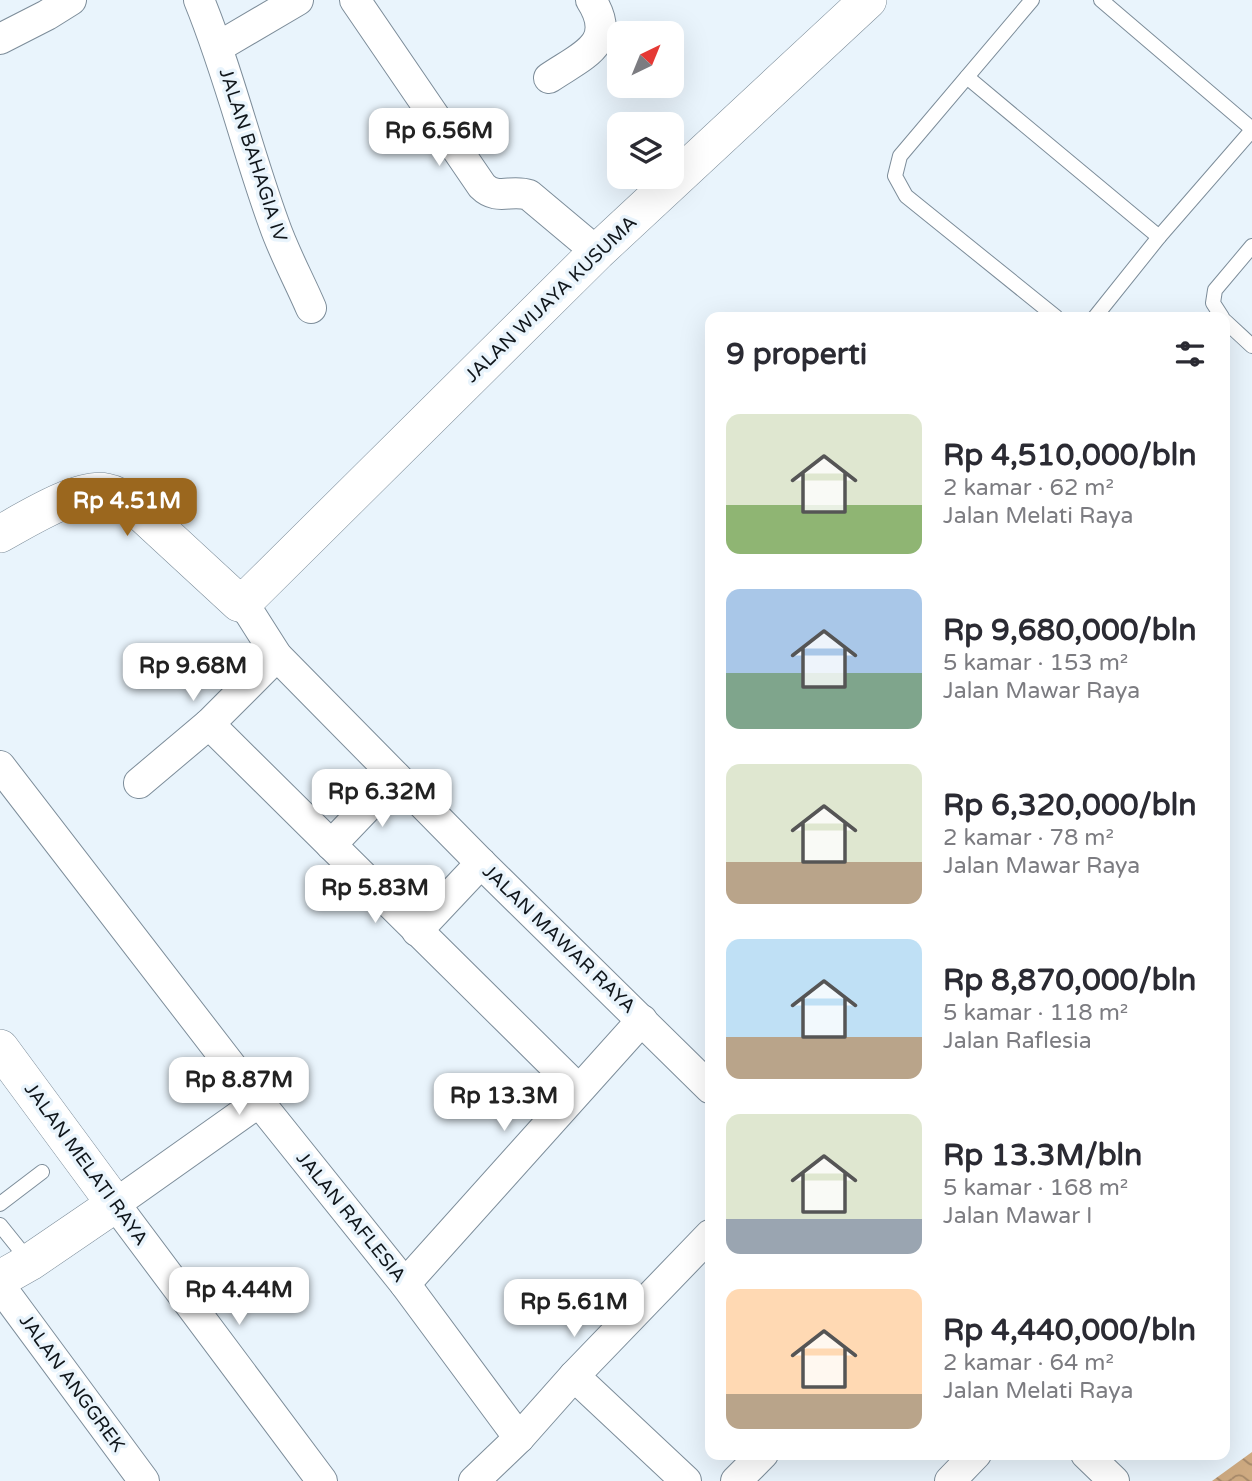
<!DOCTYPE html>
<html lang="id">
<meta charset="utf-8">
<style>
:root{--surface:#fff;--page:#f7f7f7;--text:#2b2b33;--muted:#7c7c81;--accent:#9b671e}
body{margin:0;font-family:"Varela Round",sans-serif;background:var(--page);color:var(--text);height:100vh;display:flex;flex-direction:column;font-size:26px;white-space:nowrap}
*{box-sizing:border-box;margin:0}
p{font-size:23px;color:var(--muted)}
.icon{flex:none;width:38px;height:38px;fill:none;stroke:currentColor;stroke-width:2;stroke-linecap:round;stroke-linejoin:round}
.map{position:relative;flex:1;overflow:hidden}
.sheet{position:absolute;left:705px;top:312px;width:525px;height:1148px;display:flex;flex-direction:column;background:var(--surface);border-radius:14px;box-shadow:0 7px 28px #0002}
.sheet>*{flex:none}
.needle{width:46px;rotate:43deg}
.buttons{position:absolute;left:607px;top:21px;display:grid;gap:14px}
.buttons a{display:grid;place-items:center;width:77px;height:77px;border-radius:14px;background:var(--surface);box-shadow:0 7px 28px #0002;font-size:35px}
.price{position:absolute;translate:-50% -60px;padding:0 16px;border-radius:14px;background:#fff;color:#222;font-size:23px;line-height:46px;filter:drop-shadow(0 2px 4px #0008)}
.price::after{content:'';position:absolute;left:50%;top:42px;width:21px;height:16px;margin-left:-10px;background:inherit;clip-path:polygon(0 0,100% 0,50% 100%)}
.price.on{background:var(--accent);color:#fff}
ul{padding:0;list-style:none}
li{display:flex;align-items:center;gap:21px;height:175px;padding:0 21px}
li span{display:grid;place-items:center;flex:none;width:196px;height:140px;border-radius:14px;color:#555}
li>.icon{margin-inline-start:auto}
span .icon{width:84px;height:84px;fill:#fffc;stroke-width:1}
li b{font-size:30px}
h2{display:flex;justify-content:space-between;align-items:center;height:84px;padding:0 21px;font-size:30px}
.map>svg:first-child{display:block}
.water{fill:url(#water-waves)}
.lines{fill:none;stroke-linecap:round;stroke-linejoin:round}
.service-casing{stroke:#7d8d9a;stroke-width:16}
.minor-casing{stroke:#7d8d9a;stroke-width:32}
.tertiary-casing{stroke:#7d8d9a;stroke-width:38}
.service{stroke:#fff;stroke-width:14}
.minor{stroke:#fff;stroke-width:30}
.tertiary{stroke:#fff;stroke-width:37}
.labels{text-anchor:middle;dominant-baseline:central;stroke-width:7;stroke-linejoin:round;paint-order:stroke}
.street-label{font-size:19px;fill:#10161b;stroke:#e9f4fc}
</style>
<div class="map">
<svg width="1252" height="1481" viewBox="0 0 1252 1481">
<defs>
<pattern id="water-waves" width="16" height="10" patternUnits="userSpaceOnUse" patternTransform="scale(1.75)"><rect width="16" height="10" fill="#ceaa81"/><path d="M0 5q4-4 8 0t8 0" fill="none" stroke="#a68969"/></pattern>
</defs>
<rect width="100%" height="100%" fill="#e9f4fc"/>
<path class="water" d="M1252,1452V1481H1212Z"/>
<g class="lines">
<g class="service-casing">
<g id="service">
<path d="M1032,0L900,156L895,176L906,196L1056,317"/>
<path d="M1101,0L1252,129"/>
<path d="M967,77L1159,237"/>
<path d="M1095,317L1159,237L1252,130"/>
<path d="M1222,317L1213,303L1215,290L1252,246"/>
<path d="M1225,321L1252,346"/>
<path d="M0,1204L42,1172"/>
<path d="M0,1225L29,1261"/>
</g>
</g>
<g class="minor-casing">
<g id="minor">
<path d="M199,0C229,73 247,150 274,224C284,253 299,280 311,308"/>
<path d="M355,0L482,186C497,201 511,189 529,195L597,252"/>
<path d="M0,39L47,15L71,0"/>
<path d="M218,47L298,0"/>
<path d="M549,78C581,56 619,44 591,0"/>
<path d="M239,603L249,612L277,656L481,863L710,1088"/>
<path d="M209,724L578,1089"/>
<path d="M0,766L259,1102L405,1284L519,1438"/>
<path d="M139,783L209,724L277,656"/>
<path d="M331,845L396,777"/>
<path d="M417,931L481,863"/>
<path d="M259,1102L115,1204L322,1481"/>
<path d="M405,1284L642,1020"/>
<path d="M0,1286L144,1481"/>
<path d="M574,1376L686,1481"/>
<path d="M1086,1454L1114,1481"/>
<path d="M474,1481L519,1438L574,1376L710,1235"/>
<path d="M736,1481L763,1454"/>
<path d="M950,1481L976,1454"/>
</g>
</g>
<g class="tertiary-casing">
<g id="tertiary">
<path d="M0,534C24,521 79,486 106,492C117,494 126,500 135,507L239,603L252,594L597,252L868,0"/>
<path d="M0,1048L115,1204L30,1262L0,1279"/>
</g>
</g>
<use href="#service" class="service"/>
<use href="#minor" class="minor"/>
<use href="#tertiary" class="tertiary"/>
</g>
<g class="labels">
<g class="street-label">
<text transform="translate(253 155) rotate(72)">JALAN BAHAGIA IV</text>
<text transform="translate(551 299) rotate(-44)">JALAN WIJAYA KUSUMA</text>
<text transform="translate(559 939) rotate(44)">JALAN MAWAR RAYA</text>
<text transform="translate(86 1164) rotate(54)">JALAN MELATI RAYA</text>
<text transform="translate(351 1217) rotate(51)">JALAN RAFLESIA</text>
<text transform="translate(72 1383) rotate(54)">JALAN ANGGREK</text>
</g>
</g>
</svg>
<div class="buttons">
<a><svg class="needle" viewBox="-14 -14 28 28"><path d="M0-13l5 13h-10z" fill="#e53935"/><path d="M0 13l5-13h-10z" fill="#7c7c81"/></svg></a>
<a><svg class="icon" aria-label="layers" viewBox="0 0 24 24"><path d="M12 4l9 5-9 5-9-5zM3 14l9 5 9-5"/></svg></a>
</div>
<b class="price" style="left:439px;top:168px">Rp 6.56M</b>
<b class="price on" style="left:127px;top:538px">Rp 4.51M</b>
<b class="price" style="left:193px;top:703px">Rp 9.68M</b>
<b class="price" style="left:382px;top:829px">Rp 6.32M</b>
<b class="price" style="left:375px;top:925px">Rp 5.83M</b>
<b class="price" style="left:239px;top:1117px">Rp 8.87M</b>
<b class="price" style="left:504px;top:1133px">Rp 13.3M</b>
<b class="price" style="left:239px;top:1327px">Rp 4.44M</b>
<b class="price" style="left:574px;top:1339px">Rp 5.61M</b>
<section class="sheet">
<h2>9 properti<svg class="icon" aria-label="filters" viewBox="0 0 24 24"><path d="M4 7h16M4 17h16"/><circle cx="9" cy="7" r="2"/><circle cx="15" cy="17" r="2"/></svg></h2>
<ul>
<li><span style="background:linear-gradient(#dfe7d0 65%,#8fb573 0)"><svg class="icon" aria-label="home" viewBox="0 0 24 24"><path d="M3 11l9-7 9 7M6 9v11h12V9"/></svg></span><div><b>Rp 4,510,000/bln</b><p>2 kamar · 62 m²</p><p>Jalan Melati Raya</p></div></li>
<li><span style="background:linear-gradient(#a9c7e8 60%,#7fa58c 0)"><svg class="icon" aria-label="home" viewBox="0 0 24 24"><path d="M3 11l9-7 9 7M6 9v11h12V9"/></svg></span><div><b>Rp 9,680,000/bln</b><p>5 kamar · 153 m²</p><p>Jalan Mawar Raya</p></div></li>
<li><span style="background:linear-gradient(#dfe7d0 70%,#b9a48a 0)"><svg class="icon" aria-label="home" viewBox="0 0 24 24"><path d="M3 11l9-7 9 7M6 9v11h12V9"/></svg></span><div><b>Rp 6,320,000/bln</b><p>2 kamar · 78 m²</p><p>Jalan Mawar Raya</p></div></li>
<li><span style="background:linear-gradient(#bfe0f5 70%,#b9a48a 0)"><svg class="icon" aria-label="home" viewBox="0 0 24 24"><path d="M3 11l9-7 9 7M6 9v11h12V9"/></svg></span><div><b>Rp 8,870,000/bln</b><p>5 kamar · 118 m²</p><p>Jalan Raflesia</p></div></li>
<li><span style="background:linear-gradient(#dfe7d0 75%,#9aa5b1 0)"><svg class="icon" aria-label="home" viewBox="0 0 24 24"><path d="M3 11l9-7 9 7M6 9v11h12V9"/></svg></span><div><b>Rp 13.3M/bln</b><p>5 kamar · 168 m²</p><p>Jalan Mawar I</p></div></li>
<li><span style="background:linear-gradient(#ffd9b3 75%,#b9a48a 0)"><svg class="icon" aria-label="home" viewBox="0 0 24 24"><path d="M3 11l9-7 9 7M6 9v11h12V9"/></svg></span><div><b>Rp 4,440,000/bln</b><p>2 kamar · 64 m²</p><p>Jalan Melati Raya</p></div></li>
</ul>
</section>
</div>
